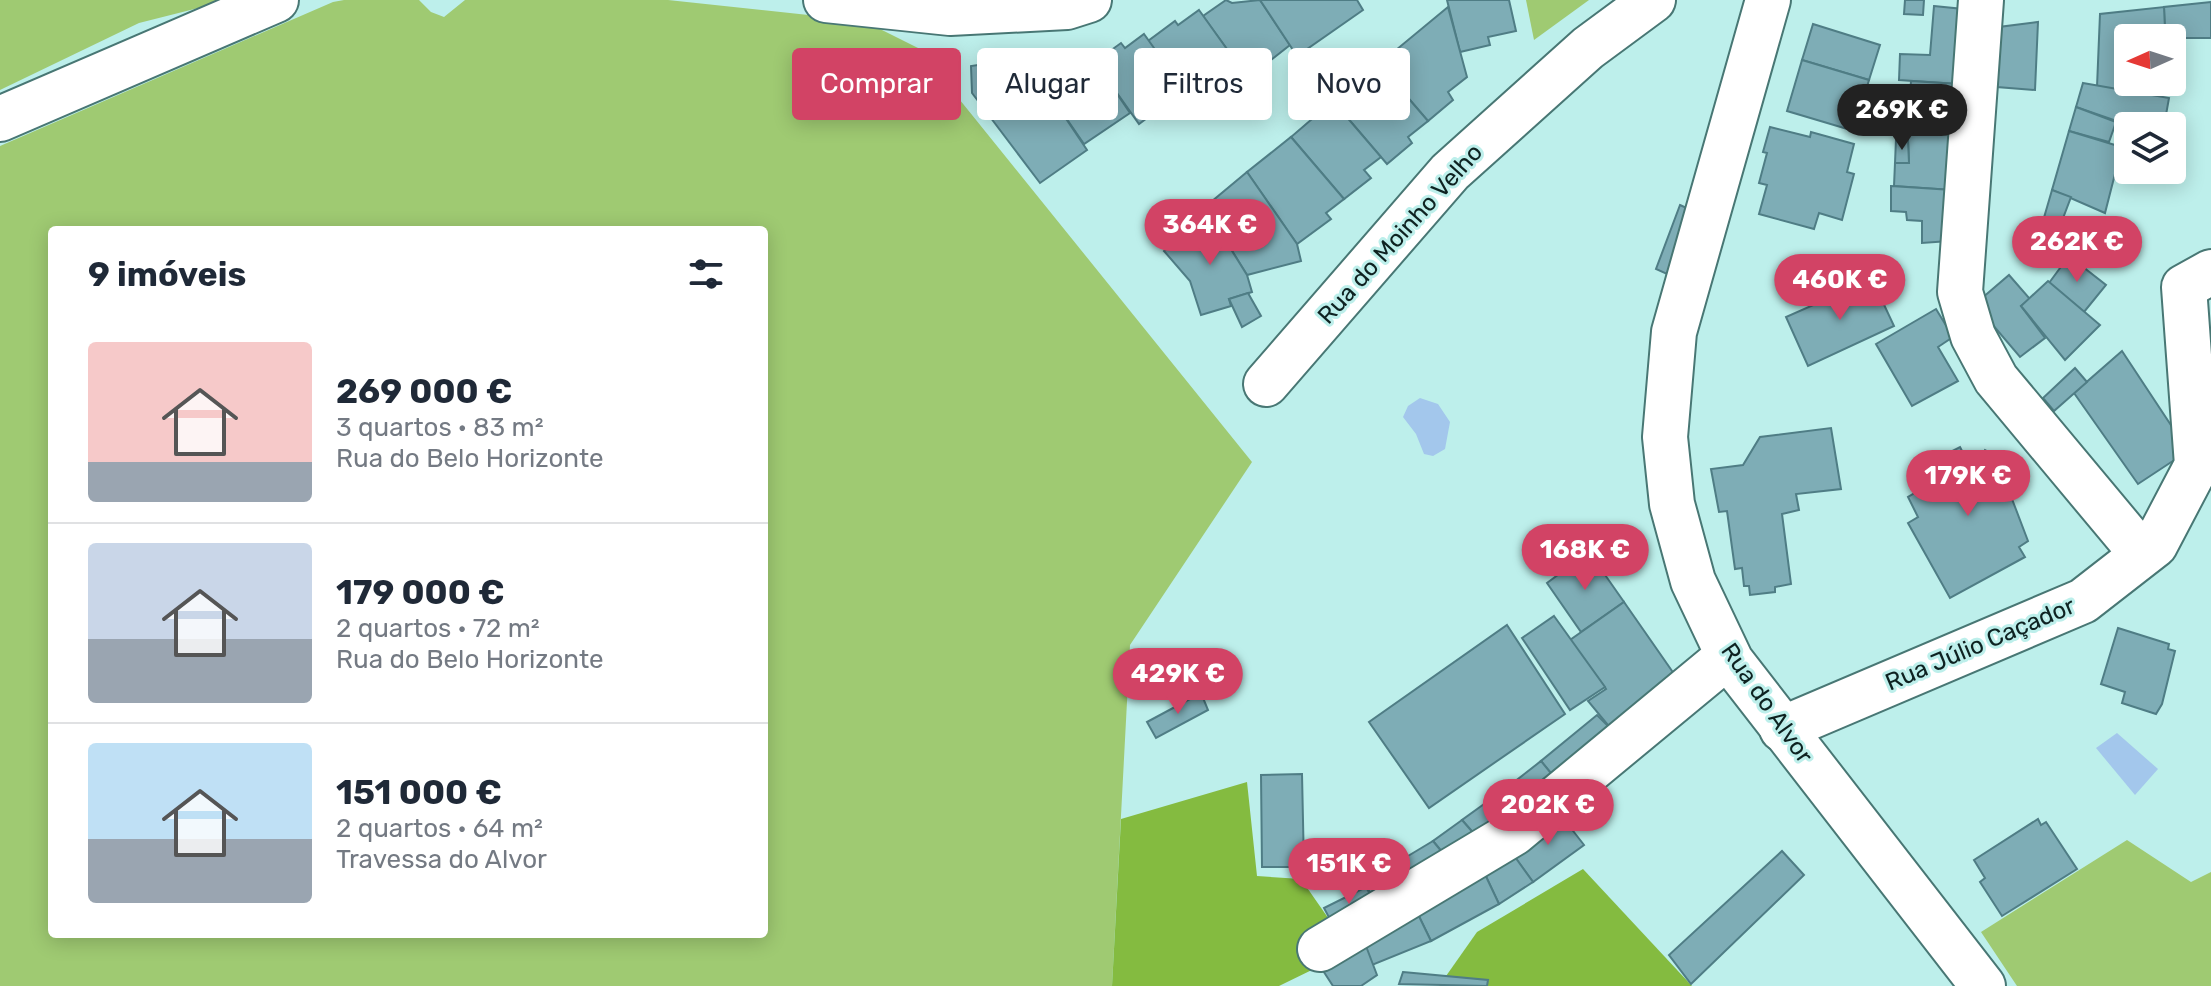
<!DOCTYPE html>
<html lang="pt">
<meta charset="utf-8">
<style>
:root{--surface:#fff;--page:#f6f6f7;--text:#1f2937;--muted:#747a83;--line:#e0e1e3;--accent:#d24365}
body{margin:0;font-family:Rubik,sans-serif;background:var(--page);color:var(--text);height:100vh;display:flex;flex-direction:column;font-size:30px;white-space:nowrap}
*{box-sizing:border-box;margin:0}
p{font-size:26px;color:var(--muted)}
.icon{flex:none;width:44px;height:44px;fill:none;stroke:currentColor;stroke-width:2;stroke-linecap:round;stroke-linejoin:round}
.map{position:relative;flex:1;overflow:hidden}
.side{position:absolute;left:48px;top:226px;width:720px;height:712px;display:flex;flex-direction:column;background:var(--surface);border-radius:8px;box-shadow:0 4px 20px #0003}
.side>*{flex:none}
.banner{position:absolute;left:792px;top:48px;width:760px;height:72px;display:flex;gap:16px}
.needle{width:52px;rotate:267deg}
.buttons{position:absolute;left:2114px;top:24px;display:grid;gap:16px}
.buttons a{display:grid;place-items:center;width:72px;height:72px;border-radius:8px;background:var(--surface);box-shadow:0 4px 20px #0003;font-size:40px}
.price{position:absolute;translate:-50% -68px;padding:0 18px;border-radius:28px;background:var(--accent);color:#fff;font-size:26px;line-height:52px;filter:drop-shadow(0 2px 4px #0008)}
.price::after{content:'';position:absolute;left:50%;top:48px;width:24px;height:18px;margin-left:-12px;background:inherit;clip-path:polygon(0 0,100% 0,50% 100%)}
.price.on{background:#222;color:#fff}
ul{padding:0;list-style:none}
li{display:flex;align-items:center;gap:24px;height:200px;padding:0 40px}
li+li{border-top:2px solid var(--line)}
li span{display:grid;place-items:center;flex:none;width:224px;height:160px;border-radius:8px;color:#555}
li>.icon{margin-inline-start:auto}
span .icon{width:96px;height:96px;fill:#fffc;stroke-width:1}
li b{font-size:34px}
h2{display:flex;justify-content:space-between;align-items:center;height:96px;padding:0 40px;font-size:34px}
.chip{padding:0 28px;border-radius:8px;background:var(--surface);box-shadow:0 4px 20px #0003;font-size:28px;line-height:72px}
.chip.on{background:var(--accent);color:#fff}
.map>svg:first-child{display:block}
.green{fill:#9fca72;fill-rule:evenodd}
.forest{fill:#84bb40}
.water{fill:#a3c7ec}
.building{fill:#7eadb6;stroke:#4f7d85;stroke-width:2}
.lines{fill:none;stroke-linecap:round;stroke-linejoin:round}
.minor-casing{stroke:#487774;stroke-width:48}
.minor{stroke:#fff;stroke-width:44}
.labels{text-anchor:middle;dominant-baseline:central;stroke-width:6;stroke-linejoin:round;paint-order:stroke}
.street-label{font-size:24px;fill:#0e2221;stroke:#bdefeb}
</style>
<div class="map">
<svg width="2211" height="986" viewBox="0 0 2211 986">
<rect width="100%" height="100%" fill="#bdefeb"/>
<g class="green">
<path d="M0,0H230L139,23L0,90Z"/>
<path d="M344,0H419L431,12L444,17L465,0H668L864,21L918,48L1252,462L1130,645L1112,986H0V146L333,2ZM52,230H764V934H52Z"/>
<path d="M1526,0H1589L1534,40Z"/>
<path d="M2127,840L2191,882L2211,872V986H2017L1981,932Z"/>
</g>
<g class="forest">
<path d="M1247,782L1257,876L1301,879L1333,925L1320,966L1279,986H1112L1121,819Z"/>
<path d="M1583,869L1692,986H1439L1477,932Z"/>
</g>
<g class="water">
<path d="M1420,398L1438,404L1450,422L1445,449L1433,456L1424,454L1416,434L1403,417L1408,406Z"/>
<path d="M2117,733L2158,769L2135,795L2096,748Z"/>
</g>
<g class="building">
<path d="M1226,0L1232,3L1260,0L1290,45L1248,78L1203,16Z"/>
<path d="M1260,0H1357L1363,10L1297,56Z"/>
<path d="M1447,0H1509L1516,31L1488,37L1490,45L1460,52Z"/>
<path d="M1905,0H1924L1923,15L1904,14Z"/>
<path d="M2211,2V38H2165L2164,7Z"/>
<path d="M1934,6L1963,9L1958,84L1899,80L1900,54L1930,55Z"/>
<path d="M1448,7L1467,77L1448,92L1453,100L1428,121L1379,64Z"/>
<path d="M2164,7L2165,29H2152L2151,38H2128V82H2160V96L2097,87L2100,14Z"/>
<path d="M1199,10L1239,66L1192,102L1148,41L1175,21L1178,25Z"/>
<path d="M2038,22L2035,90L1997,87L1999,27Z"/>
<path d="M1813,24L1880,45L1869,80L1802,60Z"/>
<path d="M1144,34L1184,90L1139,124L1095,62L1121,43L1125,48Z"/>
<path d="M1090,54L1130,113L1084,144L1042,83L1066,65L1068,69Z"/>
<path d="M1802,60L1869,80L1854,131L1787,111Z"/>
<path d="M998,62V76L1015,77L1027,94L1042,83L1087,150L1040,183L972,93L971,66Z"/>
<path d="M1379,64L1428,121L1408,137L1412,143L1387,164L1333,101Z"/>
<path d="M1911,81L1958,84L1955,135L1897,131L1898,109L1909,111Z"/>
<path d="M2083,83L2169,98L2164,126H2131L2076,107Z"/>
<path d="M1333,101L1381,157L1364,170L1371,178L1344,199L1291,137Z"/>
<path d="M2076,107L2116,122L2109,142L2069,131Z"/>
<path d="M1770,127L1810,137L1811,132L1854,144L1847,172L1854,174L1842,220L1819,213L1814,229L1759,214L1767,185L1759,183L1767,153L1763,152Z"/>
<path d="M1897,131L1955,135L1952,190L1894,186L1895,163H1909L1908,140L1896,139Z"/>
<path d="M2069,131L2128,149L2123,172L2116,170L2105,213L2052,190Z"/>
<path d="M1291,137L1344,199L1326,213L1331,219L1297,244L1247,172Z"/>
<path d="M1896,139L1908,140L1909,163H1895Z"/>
<path d="M1247,172L1297,244L1301,261L1247,275L1205,207Z"/>
<path d="M1891,186L1952,190L1949,241L1922,243V221L1907,220L1906,212L1891,211Z"/>
<path d="M2052,190L2071,197L2057,234L2041,228Z"/>
<path d="M1680,205L1691,210L1667,274L1656,269Z"/>
<path d="M1209,214L1247,275L1252,292L1229,299L1231,306L1201,315L1190,281L1164,251Z"/>
<path d="M2069,256L2106,285L2084,312L2049,283Z"/>
<path d="M2009,275L2030,299L2021,306L2045,338L2020,357L1975,304Z"/>
<path d="M1872,279L1894,326L1808,366L1786,317Z"/>
<path d="M2048,281L2100,325L2065,360L2021,306Z"/>
<path d="M1248,293L1261,316L1242,327L1229,299Z"/>
<path d="M1936,309L1953,337L1938,347L1958,381L1912,406L1876,344Z"/>
<path d="M2122,351L2188,451L2138,484L2074,393Z"/>
<path d="M2075,368L2087,382L2054,411L2043,398Z"/>
<path d="M1831,428L1841,489L1796,494L1799,510L1782,514L1791,584L1775,587V592L1750,595L1749,586H1744L1742,568L1735,569L1727,511L1719,512L1711,469L1743,465L1760,437Z"/>
<path d="M1960,447L1971,469L1978,466L1985,450L2026,471L2012,499L2028,541L2019,547L2025,557L1950,598L1908,523L1918,517L1908,497L1918,491L1909,473Z"/>
<path d="M1589,552L1624,602L1581,632L1547,583Z"/>
<path d="M1624,602L1679,681L1612,730L1588,701L1606,689L1570,640Z"/>
<path d="M1554,616L1605,687L1570,710L1522,638Z"/>
<path d="M1507,625L1565,714L1429,808L1369,722Z"/>
<path d="M2118,628L2169,644L2168,649L2175,651L2162,704L2156,714L2122,703L2125,692L2101,684Z"/>
<path d="M1201,693L1208,710L1156,738L1147,722Z"/>
<path d="M1597,715L1612,730L1559,783L1541,761Z"/>
<path d="M1541,761L1559,783L1527,808L1509,786Z"/>
<path d="M1302,774L1304,867H1262L1261,775Z"/>
<path d="M1509,786L1527,808L1483,844L1462,820Z"/>
<path d="M1556,809L1584,845L1533,882L1514,856Z"/>
<path d="M2038,819L2041,825L2046,822L2077,869L2002,916L1980,882L1985,878L1974,860Z"/>
<path d="M1462,820L1483,844L1451,863L1433,841Z"/>
<path d="M1433,841L1451,863L1411,887L1398,862Z"/>
<path d="M1510,850L1533,882L1499,904L1482,868Z"/>
<path d="M1782,851L1804,875L1691,984L1669,955Z"/>
<path d="M1398,862L1411,887L1375,903L1365,883Z"/>
<path d="M1482,868L1499,904L1431,941L1413,904Z"/>
<path d="M1366,887L1375,903L1333,925L1324,908Z"/>
<path d="M1413,904L1431,941L1372,965L1361,933Z"/>
<path d="M1361,933L1377,975L1361,986H1333L1320,966Z"/>
<path d="M1403,972L1488,980L1487,986L1399,984Z"/>
</g>
<g class="lines">
<g class="minor-casing">
<g id="minor">
<path d="M826,0L950,13L1067,7L1089,0"/>
<path d="M1768,0L1674,332L1665,437L1672,504L1693,581L1731,661L1983,986"/>
<path d="M1981,0L1960,292L1973,336L1996,379L2142,554"/>
<path d="M0,119L276,0"/>
<path d="M1266,384L1450,172L1588,48L1653,0"/>
<path d="M1782,729L2083,601L2155,545L2197,465L2184,287L2211,272"/>
<path d="M1320,949L1514,833L1728,656"/>
</g>
</g>
<use href="#minor" class="minor"/>
</g>
<g class="labels">
<g class="street-label">
<text transform="translate(1400 234) rotate(-48)">Rua do Moinho Velho</text>
<text transform="translate(1980 644) rotate(-23)">Rua Júlio Caçador</text>
<text transform="translate(1767 703) rotate(55)">Rua do Alvor</text>
</g>
</g>
</svg>
<div class="buttons">
<a><svg class="needle" viewBox="-14 -14 28 28"><path d="M0-13l5 13h-10z" fill="#e53935"/><path d="M0 13l5-13h-10z" fill="#747a83"/></svg></a>
<a><svg class="icon" aria-label="layers" viewBox="0 0 24 24"><path d="M12 4l9 5-9 5-9-5zM3 14l9 5 9-5"/></svg></a>
</div>
<b class="price on" style="left:1902px;top:152px">269K €</b>
<b class="price" style="left:1210px;top:267px">364K €</b>
<b class="price" style="left:2077px;top:284px">262K €</b>
<b class="price" style="left:1840px;top:322px">460K €</b>
<b class="price" style="left:1968px;top:518px">179K €</b>
<b class="price" style="left:1585px;top:592px">168K €</b>
<b class="price" style="left:1178px;top:716px">429K €</b>
<b class="price" style="left:1548px;top:847px">202K €</b>
<b class="price" style="left:1349px;top:906px">151K €</b>
<div class="banner">
<a class="chip on">Comprar</a>
<a class="chip">Alugar</a>
<a class="chip">Filtros</a>
<a class="chip">Novo</a>
</div>
<section class="side">
<h2>9 imóveis<svg class="icon" aria-label="filters" viewBox="0 0 24 24"><path d="M4 7h16M4 17h16"/><circle cx="9" cy="7" r="2"/><circle cx="15" cy="17" r="2"/></svg></h2>
<ul>
<li><span style="background:linear-gradient(#f6c9c9 75%,#9aa5b1 0)"><svg class="icon" aria-label="home" viewBox="0 0 24 24"><path d="M3 11l9-7 9 7M6 9v11h12V9"/></svg></span><div><b>269 000 €</b><p>3 quartos · 83 m²</p><p>Rua do Belo Horizonte</p></div></li>
<li><span style="background:linear-gradient(#c9d6e8 60%,#9aa5b1 0)"><svg class="icon" aria-label="home" viewBox="0 0 24 24"><path d="M3 11l9-7 9 7M6 9v11h12V9"/></svg></span><div><b>179 000 €</b><p>2 quartos · 72 m²</p><p>Rua do Belo Horizonte</p></div></li>
<li><span style="background:linear-gradient(#bfe0f5 60%,#9aa5b1 0)"><svg class="icon" aria-label="home" viewBox="0 0 24 24"><path d="M3 11l9-7 9 7M6 9v11h12V9"/></svg></span><div><b>151 000 €</b><p>2 quartos · 64 m²</p><p>Travessa do Alvor</p></div></li>
</ul>
</section>
</div>
